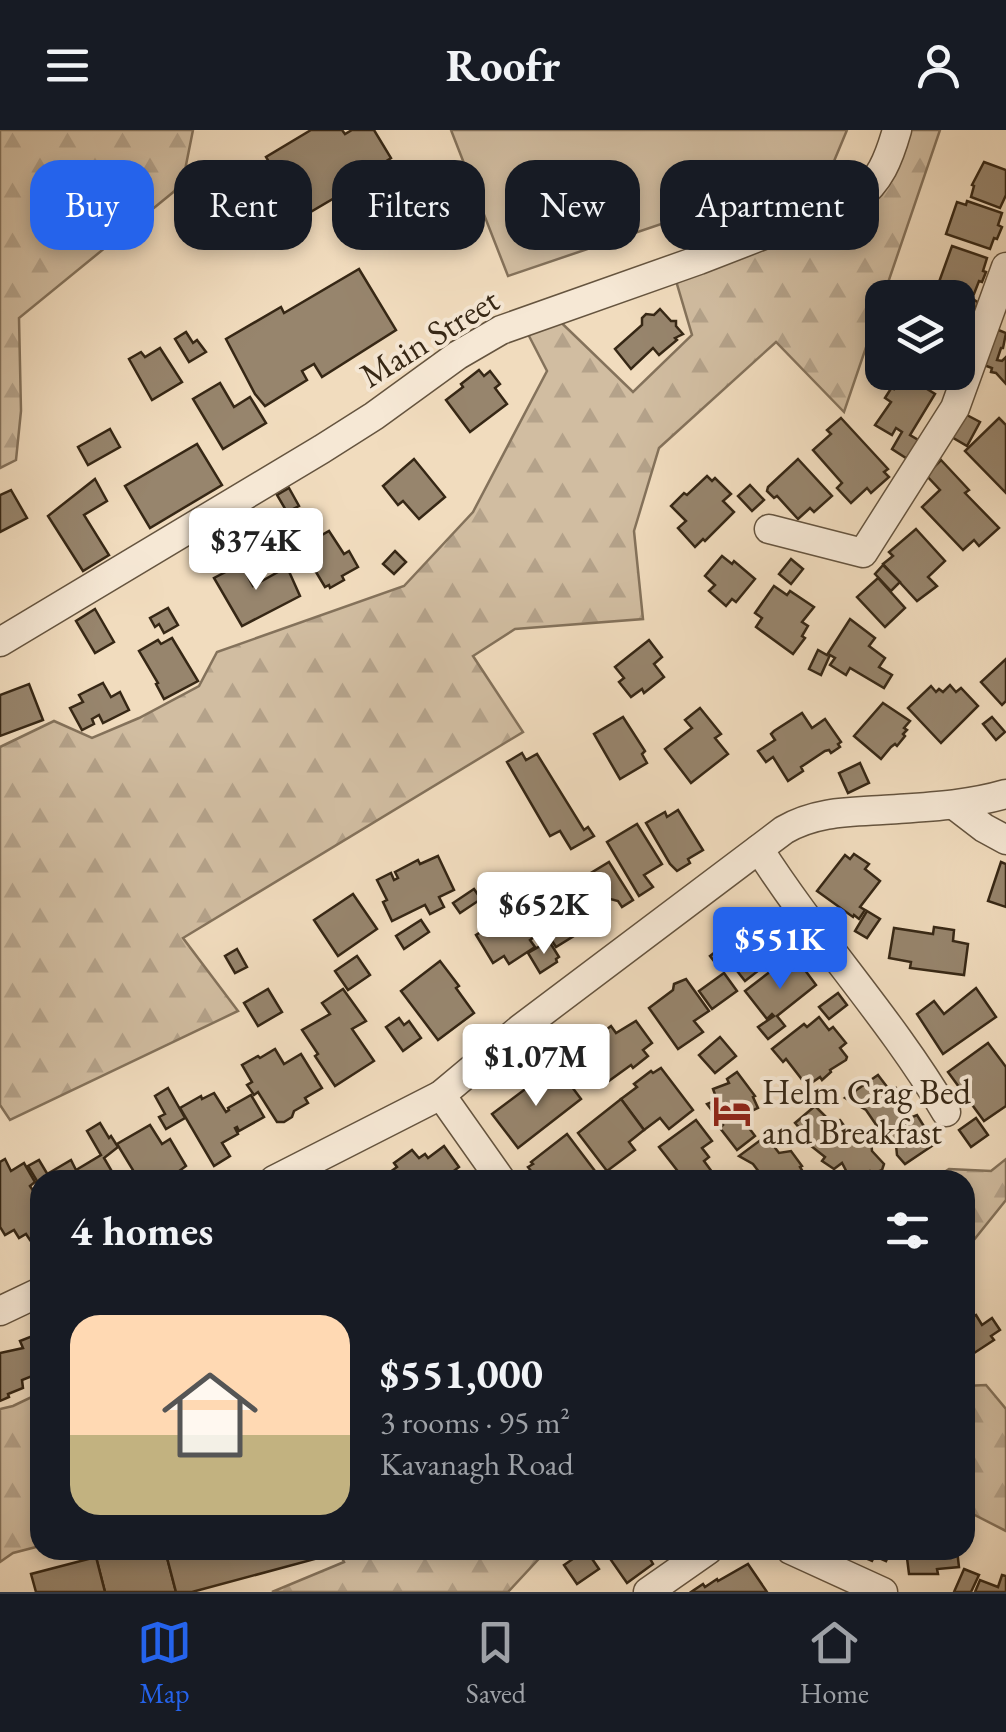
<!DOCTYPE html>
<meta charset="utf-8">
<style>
:root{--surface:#171b24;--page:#242831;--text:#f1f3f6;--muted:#9ea1a6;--line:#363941;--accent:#2563eb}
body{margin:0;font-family:"EB Garamond",serif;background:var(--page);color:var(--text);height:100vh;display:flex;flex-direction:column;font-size:38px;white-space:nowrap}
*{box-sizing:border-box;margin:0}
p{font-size:32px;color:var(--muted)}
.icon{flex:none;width:55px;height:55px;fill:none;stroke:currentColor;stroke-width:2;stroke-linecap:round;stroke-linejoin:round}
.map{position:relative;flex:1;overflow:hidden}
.details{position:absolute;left:30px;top:1040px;width:945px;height:390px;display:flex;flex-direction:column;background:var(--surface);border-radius:30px;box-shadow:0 5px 15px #0003}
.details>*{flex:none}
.banner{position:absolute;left:30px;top:30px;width:948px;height:90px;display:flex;gap:20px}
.controls{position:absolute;left:865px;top:150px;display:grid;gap:20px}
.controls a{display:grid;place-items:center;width:110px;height:110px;border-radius:20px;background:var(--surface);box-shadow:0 5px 15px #0003;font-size:50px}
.price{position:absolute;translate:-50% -85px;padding:0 22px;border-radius:10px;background:#fff;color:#222;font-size:32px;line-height:65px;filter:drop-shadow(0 2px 5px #0008)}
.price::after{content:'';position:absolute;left:50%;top:60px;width:30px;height:22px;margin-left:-15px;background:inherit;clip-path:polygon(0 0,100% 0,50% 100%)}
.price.current{background:var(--accent);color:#fff}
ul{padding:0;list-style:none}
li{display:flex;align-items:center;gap:30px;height:250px;padding:0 40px}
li+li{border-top:2px solid var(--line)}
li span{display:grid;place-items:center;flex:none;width:280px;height:200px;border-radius:30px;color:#555}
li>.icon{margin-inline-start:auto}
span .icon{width:120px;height:120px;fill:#fffc;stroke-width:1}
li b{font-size:42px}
h2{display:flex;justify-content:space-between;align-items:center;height:120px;padding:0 40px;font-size:42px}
.tag{padding:0 35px;border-radius:30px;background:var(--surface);box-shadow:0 5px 15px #0003;font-size:35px;line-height:90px}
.tag.current{background:var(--accent);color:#fff}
header{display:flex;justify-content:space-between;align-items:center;height:130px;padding:0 40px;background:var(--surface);font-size:45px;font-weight:700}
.tab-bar{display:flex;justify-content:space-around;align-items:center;height:140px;border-top:2px solid var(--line);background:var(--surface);font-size:28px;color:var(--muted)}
.tab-bar a{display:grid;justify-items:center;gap:5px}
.tab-bar .current{color:var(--accent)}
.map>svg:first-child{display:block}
.grass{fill:#d1bda1;stroke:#84725b;stroke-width:2.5}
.forest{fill:url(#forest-firs);stroke:#84725b;stroke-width:2.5}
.building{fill:#97856d;stroke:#362715;stroke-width:2.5}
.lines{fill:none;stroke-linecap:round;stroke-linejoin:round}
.minor-casing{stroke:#65543f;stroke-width:31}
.minor{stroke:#f6e8d5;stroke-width:28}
.labels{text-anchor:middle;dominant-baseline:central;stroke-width:8;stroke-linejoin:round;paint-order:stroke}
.street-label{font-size:35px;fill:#362715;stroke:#f6e8d5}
.poi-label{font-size:35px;fill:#362715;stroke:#f6e8d5;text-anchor:start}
</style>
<header><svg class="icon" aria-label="menu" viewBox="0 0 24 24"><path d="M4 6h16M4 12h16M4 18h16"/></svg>Roofr<svg class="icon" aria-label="person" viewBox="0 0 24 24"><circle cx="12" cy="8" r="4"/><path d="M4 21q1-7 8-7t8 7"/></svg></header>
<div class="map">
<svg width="1006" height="1462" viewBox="0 0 1006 1462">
<defs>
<pattern id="forest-firs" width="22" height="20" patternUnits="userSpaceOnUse" patternTransform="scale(2.5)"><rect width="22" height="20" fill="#d1bda1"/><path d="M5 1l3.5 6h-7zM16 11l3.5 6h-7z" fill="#b4a28a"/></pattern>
</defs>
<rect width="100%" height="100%" fill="#f1dcbe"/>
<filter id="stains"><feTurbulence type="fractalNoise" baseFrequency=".002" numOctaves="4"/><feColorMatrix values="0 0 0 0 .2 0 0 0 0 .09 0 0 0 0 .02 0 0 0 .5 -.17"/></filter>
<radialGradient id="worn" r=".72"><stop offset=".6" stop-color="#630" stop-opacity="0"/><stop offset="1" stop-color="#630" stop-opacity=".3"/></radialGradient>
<path class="grass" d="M451,0H847L832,36L508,146Z"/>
<g class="forest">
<path d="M0,0H193L182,55L19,188L21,281L16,330L0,338Z"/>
<path d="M891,0H940L844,282L776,212L659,318L634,401L643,489L515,499L473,526L523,602L183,808L238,881L10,990L0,975V617L54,591L92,608L139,588L199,556L217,522L404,456L473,382L547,241L529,206L541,173L633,262L692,205L669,127L850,62L880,25Z"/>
<path d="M1006,1029V1070L965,1121V1050H932L949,1039L991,1041Z"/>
<path d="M986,1255L1006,1279V1401L965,1380V1256Z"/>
<path d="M40,1263V1416L13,1423L0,1432V1279L13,1276Z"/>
<path d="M338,1420H547L508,1462H272L344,1432Z"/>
</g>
<g class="building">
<path d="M311,0H342L345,4L352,0H374L391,28L368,43L370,47L302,87L266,27Z"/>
<path d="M984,32L1006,40V65L1000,78L971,67L974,56L972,55Z"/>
<path d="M967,71L1002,83L998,95L1002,97L997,109L994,108L990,119L946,104L957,72L966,75Z"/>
<path d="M952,116L987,128L983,141L986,142L982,152L979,151L974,164L939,152Z"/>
<path d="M359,139L396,200L322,247L314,234L302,241L307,250L265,276L255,264L226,209L281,177L284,183Z"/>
<path d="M967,165L979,173L970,186L973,189L961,200L958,196V172L959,174Z"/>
<path d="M660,179L671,191H676V196L683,204L675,208L677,210L659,225L653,218L631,239L615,219L642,195V188L646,184L654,185Z"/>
<path d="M996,199L1006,203L1003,218H1001L997,230L1002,231L1006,227V254L996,243L991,242L992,238L981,234Z"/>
<path d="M186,202L193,213L197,210L206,222L189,232L175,209Z"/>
<path d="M160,218L182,252L152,270L129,229L141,222L145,227Z"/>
<path d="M479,240L484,246L490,241L500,254L495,258L507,274L470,302L446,270L463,257L461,254Z"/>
<path d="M903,244L935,264L910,305L920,311L909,330L892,319L902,302L896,298L892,305L875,295L891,272L885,268L892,257L894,259Z"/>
<path d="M220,253L234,277L250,267L266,293L223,319L193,269Z"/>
<path d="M963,283L980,292L967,316L950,306Z"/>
<path d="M841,288L888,339L884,342L889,347L871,363L867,358L851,373L837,358L842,353L813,320L831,304L827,300Z"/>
<path d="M999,288L1006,295V363L965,321Z"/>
<path d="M110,299L120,317L88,335L78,317Z"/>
<path d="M197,314L222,355L150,398L125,356Z"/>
<path d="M414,329L445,367L419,389L403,371L398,375L383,356Z"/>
<path d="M798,329L832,366L814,382L810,378L798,389L777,366L774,368L767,361L768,357Z"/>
<path d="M941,330L969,360L965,363L999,398L979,416L974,410L963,420L922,377L940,360L926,345Z"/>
<path d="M707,346L712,351L715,348L731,364L723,371L734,382L705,411L703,409L695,417L678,398L686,391L671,376L684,363L687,365Z"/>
<path d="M95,349L107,371L84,385L109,425L83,441L48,386Z"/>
<path d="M750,355L764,370L752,381L738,366Z"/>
<path d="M289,358L299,376L287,382L277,365Z"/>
<path d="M11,360L27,388L0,402V365Z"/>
<path d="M916,399L945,431L928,447L937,456L917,471L883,434L893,426L889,422Z"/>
<path d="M329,401L344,424L349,421L358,437L342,446L344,450L330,458L329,455L325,457L301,417Z"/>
<path d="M395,421L406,432L394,444L383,434Z"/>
<path d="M722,426L732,434L734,431L755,449L736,472L732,469L726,476L709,461L715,455L705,446Z"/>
<path d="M791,429L803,439L791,454L779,444Z"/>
<path d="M241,434L253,456L287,437L300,466L242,496L214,448Z"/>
<path d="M883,435L900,452L891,461L875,444Z"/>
<path d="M878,448L905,478L885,497L857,467Z"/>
<path d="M774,456L787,465L790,461L814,477L802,492L808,496L802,506L805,508L793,524L756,497L762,488L755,483Z"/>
<path d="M168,478L178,495L164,503L159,494L155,497L150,488Z"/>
<path d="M95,479L114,512L95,523L76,491Z"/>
<path d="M850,489L875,508L869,516L885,528L879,537L892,545L884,558L850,538L846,545L830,535L835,528L830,525L821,545L809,539L818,520L827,525Z"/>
<path d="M172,508L198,551L164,569L156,554L158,553L139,521L158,510L161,514Z"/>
<path d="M649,510L662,527L654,534L664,547L644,563L642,559L631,567L619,552L624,548L615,537Z"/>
<path d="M1006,529V571L1002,575L981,552Z"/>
<path d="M103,553L111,567L120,562L129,580L103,593L99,585L92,589L94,594L82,600L70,578L83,572L79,565Z"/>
<path d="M29,554L43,590L0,606V565Z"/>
<path d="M950,555L956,562L961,558L978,576L941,613L908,578L931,556L936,562L939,559L943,562Z"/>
<path d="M883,573L910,591L904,598L907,600L903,604L905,606L897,616L895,614L891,617L881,629L854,606Z"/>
<path d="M700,578L721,604L715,608L728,624L691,653L665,619L692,598L685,590Z"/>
<path d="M802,583L812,598L825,589L841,612L838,614L840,617L831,623L829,620L825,621L801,637L803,641L788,651L773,627L766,632L758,621L775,610L771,604L774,601Z"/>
<path d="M623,587L645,621L642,624L647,633L620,649L594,604Z"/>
<path d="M992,587L1005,602L996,610L983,594Z"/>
<path d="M522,623L526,630L537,624L584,700L588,697L594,706L571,719L560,701L550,706L507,632Z"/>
<path d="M860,633L869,653L848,663L839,643Z"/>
<path d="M678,680L703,720L688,729L690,733L677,741L670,734L646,693L665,682L667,687Z"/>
<path d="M637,694L662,734L644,745L653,757L639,766L607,712Z"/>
<path d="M854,724L869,734L865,739L880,751L860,777L865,780L859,789L854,785L853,787L817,761L845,725L850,729Z"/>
<path d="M438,726L454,760L439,767L444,777L430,784L425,775L392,791L383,772L387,770L377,750L391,743L394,750L398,748L395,742L418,730L420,734Z"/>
<path d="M609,732L633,770L622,777L618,771L610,769L607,765L596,772L581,749Z"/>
<path d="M1001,732L1006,734V777L988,771Z"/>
<path d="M474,759L481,769L460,783L453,773Z"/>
<path d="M568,762L590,796L556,817L527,772L537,765L545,777Z"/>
<path d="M353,764L377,799L338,826L314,790Z"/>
<path d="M520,777L537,805L530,810L535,817L509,834L504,826L493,833L476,805L484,800L481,795L506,780L509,784Z"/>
<path d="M867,781L880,789L867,808L855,801Z"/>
<path d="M758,789L771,806L782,797L794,813L745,851L730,832L720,839L710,826Z"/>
<path d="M421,790L429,802L404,819L396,806Z"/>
<path d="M934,797L954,800L953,811L968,814L964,845L910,838L911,832L889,828L894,798L933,804Z"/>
<path d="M549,811L559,827L556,829L557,832L540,843L528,823Z"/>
<path d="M237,819L247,837L235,843L225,826Z"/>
<path d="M793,824L816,855L777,886L785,896L768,909L758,897L774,886L772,884L767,889L745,861Z"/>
<path d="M357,826L370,845L348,860L335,841Z"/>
<path d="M440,831L459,856L456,858L474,883L438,910L401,861Z"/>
<path d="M724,843L737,861L712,879L699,861Z"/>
<path d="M686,849L709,881L694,891L703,902L678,919L649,878L673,860L674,854Z"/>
<path d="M976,858L996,887L943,924L917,884L934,871L944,884Z"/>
<path d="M268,859L282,882L258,896L244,873Z"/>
<path d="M343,859L366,891L352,899L374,931L335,956L315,926L318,924L302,900L330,884L322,873Z"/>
<path d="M838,863L847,875L829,889L819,877Z"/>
<path d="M819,887L829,900L833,897L846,913L840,918L847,927L846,930L830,940L831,942L822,950L820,947L807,956L786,929L783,932L772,919L804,894L807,897Z"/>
<path d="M399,888L404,895L409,891L421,908L403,921L386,897Z"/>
<path d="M636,891L652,913L643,920L648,926L633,938L631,935L606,953L577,915L591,904L594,909L611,896L616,903Z"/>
<path d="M720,907L736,926L715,943L699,925Z"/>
<path d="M988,913L1006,937V976L984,991L948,942Z"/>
<path d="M275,919L284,934L301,924L322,958L305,968L308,973L294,981L292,987L284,992H277L258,962L254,965L247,955L252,952L242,935L258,926L260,928Z"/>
<path d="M661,938L693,980L669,999L660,988L644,1000L621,969L637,957L634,954L651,941L653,943Z"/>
<path d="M560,941L581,969L518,1018L492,984L532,954L536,959Z"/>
<path d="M737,942L755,966L753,967L758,978L745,984L751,997L749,998L755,1006L737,1020L720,998L723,995L707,974L717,970L713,959L729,953L727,949Z"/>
<path d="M878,945L891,962L896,958L911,979L906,986L910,988L917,985L935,1014L905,1034L897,1025L896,1015L892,1011L891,1013L876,1004L879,999L866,980L845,968Z"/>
<path d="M168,958L185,988L166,999L159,987L165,984L155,966Z"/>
<path d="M214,963L226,982L229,980L228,978L251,965L264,987L239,1001L237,997L235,998L238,1004L222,1013L230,1026L214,1036L180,978L201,966L202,969Z"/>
<path d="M621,969L644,1000L629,1012L635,1020L607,1041L578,1003Z"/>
<path d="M815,976L830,991L840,990L853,1008L859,1004L864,1010L871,1009L872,1021L884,1034L882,1040L875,1043L870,1041L858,1050H851L842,1033L834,1039L822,1031L825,1027L806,1012L809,1009L795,993Z"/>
<path d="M976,988L988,1005L971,1017L959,1000Z"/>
<path d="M696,990L712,1011L702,1018L709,1027L704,1031L718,1050H680L677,1046L680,1044L659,1017Z"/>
<path d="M100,993L109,1008L111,1006L118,1017L104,1028L117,1050H53L49,1043L71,1030L76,1040L101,1025L87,1001Z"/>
<path d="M150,995L162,1014L170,1009L186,1036L167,1050H139L117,1014Z"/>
<path d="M567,1004L595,1041L583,1050H538L528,1037L533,1034L531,1032Z"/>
<path d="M766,1006L779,1023L791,1021L802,1036L800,1037L803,1042L819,1050H765L753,1034L739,1026Z"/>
<path d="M444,1016L459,1037L451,1043L459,1050H388L393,1046L390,1042L397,1037L394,1033L412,1020L419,1028L425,1024L428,1028Z"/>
<path d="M5,1029L11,1041L24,1033L35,1052L30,1056L36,1065L40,1064V1095L36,1098L39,1104L30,1110L26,1104L19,1108L14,1100L5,1105L0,1097V1032Z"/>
<path d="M39,1030L51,1050H40V1056L28,1036Z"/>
<path d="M976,1185L982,1195L992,1188L1000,1200L991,1206L994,1210L965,1229V1192Z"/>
<path d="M40,1203V1243L22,1250L23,1258L8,1264L9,1267L0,1271V1223L23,1218L20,1211Z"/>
<path d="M121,1420H165L176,1462H105L96,1427Z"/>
<path d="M165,1420H312L315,1429L192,1462H176Z"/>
<path d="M586,1420L599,1439L577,1454L564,1435Z"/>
<path d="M604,1420H645L653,1434L627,1453Z"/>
<path d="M847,1420H891L886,1431L877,1427H874L872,1431Z"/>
<path d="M906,1420H957L959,1437L937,1439L938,1444H909Z"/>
<path d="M96,1427L105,1462H36L31,1444Z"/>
<path d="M748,1434L767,1462H691L703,1454L705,1457L717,1449L718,1451Z"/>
<path d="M964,1439L979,1445L971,1462H954Z"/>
<path d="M1002,1445L1006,1446V1462H975L980,1450L998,1457Z"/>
</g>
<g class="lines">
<g class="minor-casing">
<g id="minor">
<path d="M769,399L863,423L955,278L1006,137"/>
<path d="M0,512L322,319L374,286L458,225L501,200L699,130L856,69C880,52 889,28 897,0"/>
<path d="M954,675L984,698L1006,710"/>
<path d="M759,719C817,810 891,889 946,982"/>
<path d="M441,965L501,1050"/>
<path d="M274,1050L441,965L520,899L784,700C815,682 847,682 882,680C924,677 965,676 1006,664"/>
<path d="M0,1181L40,1162"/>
<path d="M791,1420L883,1462"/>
<path d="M648,1462L708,1420"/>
</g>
</g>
<use href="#minor" class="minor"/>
</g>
<defs>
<g id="hotel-bare" transform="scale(3)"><path d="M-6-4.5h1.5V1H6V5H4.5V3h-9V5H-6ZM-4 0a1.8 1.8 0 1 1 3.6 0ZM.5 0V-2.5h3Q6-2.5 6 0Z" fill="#8f2418" stroke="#f6e8d5" stroke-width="2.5" paint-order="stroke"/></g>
</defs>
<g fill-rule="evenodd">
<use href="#hotel-bare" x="732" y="981"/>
</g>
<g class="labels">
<g class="street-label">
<text transform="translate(429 207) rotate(-32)">Main Street</text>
</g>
<g class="poi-label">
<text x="762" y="961">Helm Crag Bed<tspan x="762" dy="40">and Breakfast</tspan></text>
</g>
</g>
<rect width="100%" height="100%" filter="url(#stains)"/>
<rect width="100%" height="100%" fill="url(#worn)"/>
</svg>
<div class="controls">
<a><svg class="icon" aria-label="layers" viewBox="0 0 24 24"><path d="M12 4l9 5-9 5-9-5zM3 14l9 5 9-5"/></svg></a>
</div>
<b class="price" style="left:256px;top:463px">$374K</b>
<b class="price" style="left:544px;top:827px">$652K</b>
<b class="price current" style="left:780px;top:862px">$551K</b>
<b class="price" style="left:536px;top:979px">$1.07M</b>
<div class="banner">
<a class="tag current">Buy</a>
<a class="tag">Rent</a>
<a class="tag">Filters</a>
<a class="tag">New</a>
<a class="tag">Apartment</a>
</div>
<section class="details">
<h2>4 homes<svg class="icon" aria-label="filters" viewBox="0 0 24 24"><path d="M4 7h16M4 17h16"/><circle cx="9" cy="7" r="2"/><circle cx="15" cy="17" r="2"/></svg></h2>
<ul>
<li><span style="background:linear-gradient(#ffd9b3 60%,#c2b280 0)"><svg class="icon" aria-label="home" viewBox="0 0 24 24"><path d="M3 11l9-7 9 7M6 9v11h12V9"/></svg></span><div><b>$551,000</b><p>3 rooms · 95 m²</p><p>Kavanagh Road</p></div></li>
</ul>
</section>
</div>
<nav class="tab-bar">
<a class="current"><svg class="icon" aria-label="map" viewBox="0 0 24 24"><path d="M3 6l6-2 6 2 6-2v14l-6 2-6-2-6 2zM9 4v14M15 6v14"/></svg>Map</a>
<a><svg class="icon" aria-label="saved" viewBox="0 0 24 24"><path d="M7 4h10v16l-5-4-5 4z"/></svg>Saved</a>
<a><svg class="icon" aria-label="home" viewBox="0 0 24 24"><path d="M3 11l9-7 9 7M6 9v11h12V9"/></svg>Home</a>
</nav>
